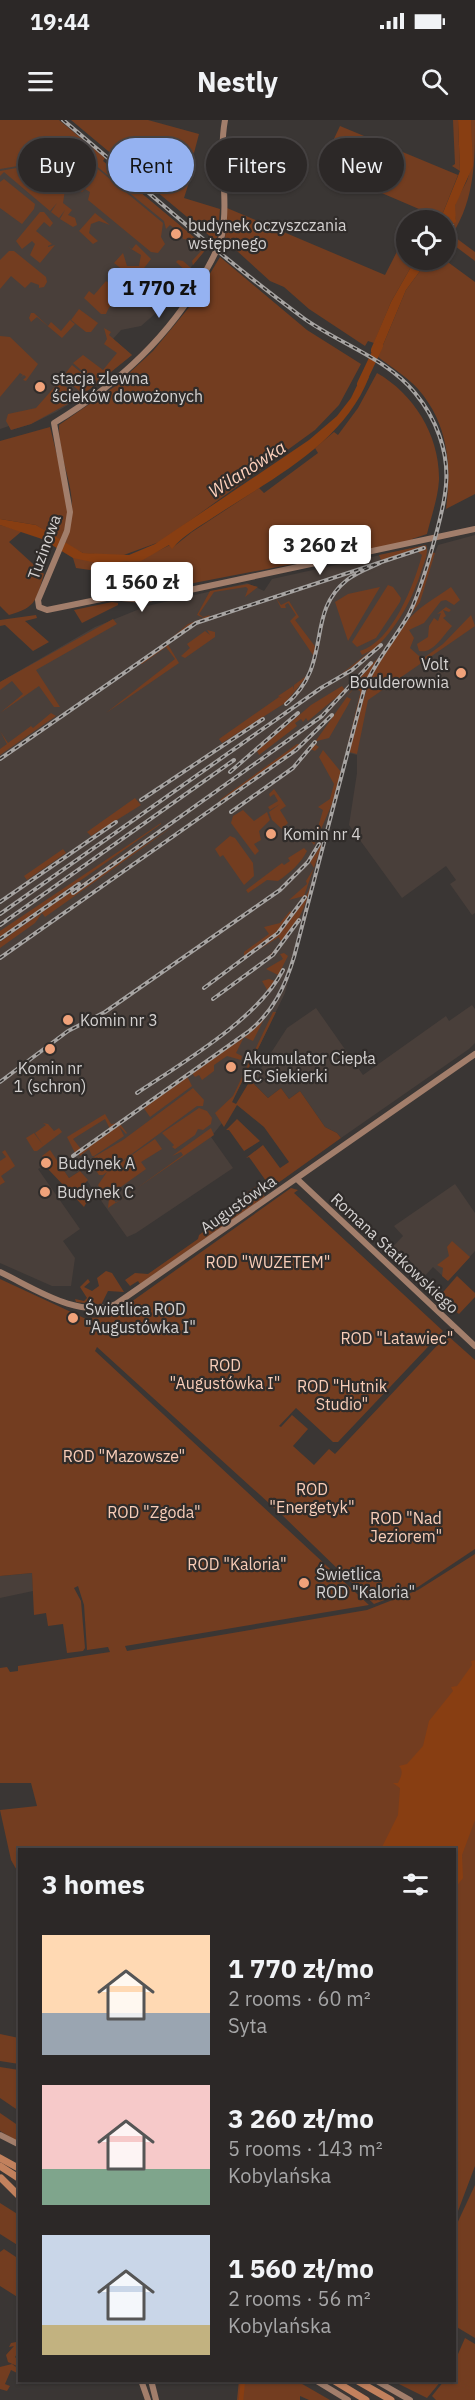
<!DOCTYPE html>
<meta charset="utf-8">
<style>
:root{--surface:#2c2827;--page:#34302f;--text:#f1f3f6;--muted:#a6a6a7;--line:#484444;--accent:#95b2f1}
body{margin:0;font-family:"IBM Plex Sans",sans-serif;background:var(--page);color:var(--text);height:100vh;display:flex;flex-direction:column;font-size:22px;white-space:nowrap}
*{box-sizing:border-box;margin:0}
p{font-size:20px;color:var(--muted)}
.icon{flex:none;width:33px;height:33px;fill:none;stroke:currentColor;stroke-width:2;stroke-linecap:round;stroke-linejoin:round}
.map{position:relative;flex:1;overflow:hidden}
.drawer{position:absolute;left:18px;top:1728px;width:438px;height:534px;display:flex;flex-direction:column;background:var(--surface);border-radius:0px;box-shadow:0 2px 4px #0004,0 0 0 2px var(--line)}
.drawer>*{flex:none}
.hud{position:absolute;left:18px;top:18px;width:440px;height:54px;display:flex;gap:12px}
.fabs{position:absolute;left:396px;top:90px;display:grid;gap:12px}
.fabs a{display:grid;place-items:center;width:60px;height:60px;border-radius:50%;background:var(--surface);box-shadow:0 2px 4px #0004,0 0 0 2px var(--line);font-size:30px}
.price{position:absolute;translate:-50% -51px;padding:0 14px;border-radius:6px;background:#fff;color:#222;font-size:20px;line-height:39px;filter:drop-shadow(0 2px 3px #0008)}
.price::after{content:'';position:absolute;left:50%;top:36px;width:18px;height:14px;margin-left:-9px;background:inherit;clip-path:polygon(0 0,100% 0,50% 100%)}
.price.active{background:var(--accent);color:#111}
ul{padding:0;list-style:none}
li{display:flex;align-items:center;gap:18px;height:150px;padding:0 24px}
li span{display:grid;place-items:center;flex:none;width:168px;height:120px;border-radius:0px;color:#555}
li>.icon{margin-inline-start:auto}
span .icon{width:72px;height:72px;fill:#fffc;stroke-width:1}
li b{font-size:26px}
h2{display:flex;justify-content:space-between;align-items:center;height:72px;padding:0 24px;font-size:26px}
.tag{padding:0 21px;border-radius:27px;background:var(--surface);box-shadow:0 2px 4px #0004,0 0 0 2px var(--line);font-size:21px;line-height:54px}
.tag.active{background:var(--accent);color:#111}
.status{display:flex;justify-content:space-between;align-items:center;height:42px;padding:0 30px;background:var(--surface);direction:ltr}
.status svg{height:16px;fill:currentColor}
header{display:flex;justify-content:space-between;align-items:center;height:78px;padding:0 24px;background:var(--surface);font-size:27px;font-weight:700}
.map>svg:first-child{display:block}
.built{fill:#493f3a}
.green{fill:#733d20}
.water{fill:#883e12}
.lines{fill:none;stroke-linecap:round;stroke-linejoin:round}
.canal{stroke:#883e12;stroke-width:4.5}
.river{stroke:#883e12;stroke-width:8}
.ferry{stroke:#fed1bc;stroke-width:1.5;stroke-dasharray:8 6;stroke-linecap:butt}
.secondary{stroke:#a27e6b;stroke-width:6}
.primary{stroke:#c2815d;stroke-width:7}
.rail-casing{stroke:#a7a4a2;stroke-width:4}
.rail{stroke:#302c2a;stroke-width:1.5;stroke-dasharray:4.5;stroke-linecap:butt}
.poi-dot{fill:#f0a27a;stroke:#302c2a;stroke-width:2}
.labels{text-anchor:middle;dominant-baseline:central;stroke-width:4.5;stroke-linejoin:round;paint-order:stroke}
.poi-label{font-size:16px;fill:#d4d1d0;stroke:#302c2a;text-anchor:start}
.street-label{font-size:16px;fill:#d4d1d0;stroke:#302c2a}
.park-label{font-size:16px;fill:#f8cdb8;stroke:#302c2a}
.water-label{font-size:18px;font-style:italic;fill:#fed1bc;stroke:#302c2a}
</style>
<div class="status"><b>19:44</b><svg viewBox="0 0 49 12"><path d="M0 12V9h3v3zM5 12V6h3v6zM10 12V3h3v9zM15 12V0h3v12zM26 1h20v11H26zM47 4h2v5h-2z"/></svg></div>
<header><svg class="icon" aria-label="menu" viewBox="0 0 24 24"><path d="M4 6h16M4 12h16M4 18h16"/></svg>Nestly<svg class="icon" aria-label="search" viewBox="0 0 24 24"><circle cx="10" cy="10" r="6"/><path d="M15 15l6 6"/></svg></header>
<div class="map">
<svg width="475" height="2280" viewBox="0 0 475 2280">
<rect width="100%" height="100%" fill="#3a3634"/>
<g class="built">
<path d="M77,20L207,128L170,172L154,159L152,162L155,164L142,184L161,176L157,192L141,206L121,210L113,219L132,235L84,272L78,279L56,292L31,304L11,310L9,306L0,309V47Z"/>
<path d="M475,415V793L472,795L450,764L456,760L446,746L402,778L349,705L357,653V635L349,633L285,873L222,1003L211,1017L233,1048L136,1113L127,1117L80,1051L69,1058L53,1036L48,1040L50,1043L38,1049L80,1109L63,1121L75,1138L71,1166H52L0,1143V562L95,507L147,486L247,463L264,471L272,459L426,425L428,430L435,433L438,425Z"/>
<path d="M472,885L475,889V923L469,929L341,1018L337,1013L325,1007L300,971L289,979L281,968L268,978L252,962L287,908L316,888L363,955L446,896L449,901Z"/>
<path d="M455,1064L475,1093V1131L448,1161L433,1147L420,1161L388,1132L403,1116L394,1106Z"/>
<path d="M32,1453L33,1471L0,1478V1456Z"/>
</g>
<g class="green">
<path d="M0,0H59L105,38L103,41L207,128L193,145L192,141L202,130L191,120L183,119L182,115L170,105L166,109L164,101L83,35L0,49Z"/>
<path d="M71,0H148L199,14L194,33L191,32L187,47L193,50L184,78L220,89L217,122Z"/>
<path d="M453,0H458L460,51L452,46L455,44Z"/>
<path d="M471,0H475C475,41 475,78 452,115L475,132V141L451,123L446,130L447,109L456,99C450,83 463,72 468,58C473,41 471,18 471,0Z"/>
<path d="M340,6L458,55L440,100H414L419,89L363,65L373,40L332,23Z"/>
<path d="M82,36L163,103L161,117L165,124L158,133L151,132L88,80L90,72L85,69L82,72L76,68L79,58L73,52L63,53L59,61L65,70L63,83L72,90L68,95L75,98L77,105L73,107L60,99L65,90L59,98L51,92L57,83L50,91L4,52L0,56V51Z"/>
<path d="M4,59L35,84L34,89L22,104L0,88V62Z"/>
<path d="M227,88L385,155L406,114V140H415L391,182L374,223L368,221L365,226L309,189L284,167L270,161L225,120Z"/>
<path d="M40,92H44L53,103L50,107L44,102L36,111L52,124L48,126V127L55,125L40,143L30,135L35,124L32,121L22,129L16,121Z"/>
<path d="M95,93L110,105L99,101L91,104L89,113L98,121L93,124L79,111Z"/>
<path d="M136,124L151,139L138,156L133,158L114,143L123,133L127,146H139L141,135L128,127L132,129Z"/>
<path d="M9,131H14L46,157L47,162L44,167L39,168V165L31,162L25,168L11,156L0,169V140Z"/>
<path d="M220,137L307,210L361,244L339,285L315,310L162,421L121,436L83,433L65,424C84,373 59,352 59,305L114,267L153,231L191,185Z"/>
<path d="M178,140L183,141L199,155L191,171L187,172L180,167L173,176L156,177L142,184L140,182L154,164L152,162L154,159L170,172L187,152L176,142Z"/>
<path d="M428,140H445L475,162V374L446,389C452,346 448,303 418,269C407,257 391,247 378,237L406,170Z"/>
<path d="M115,154L120,155L129,166L125,171L122,169L125,172L122,171C115,179 109,186 106,194H101L84,178L89,171L94,175L106,161L110,164Z"/>
<path d="M79,189L98,203L91,212H86L71,200Z"/>
<path d="M31,193H34L48,206L51,202L61,211L70,200L75,204L62,218L37,197L31,202L29,198Z"/>
<path d="M104,208L111,212L109,215L132,235L85,273H82L66,260L65,254L72,245L95,264L97,260L94,261L73,243L83,235L103,250L117,233L104,224L107,219Z"/>
<path d="M0,216L10,217L38,244L26,261L23,260L26,257L24,255L20,258L23,255L20,253L0,277Z"/>
<path d="M377,253C414,274 440,316 439,360C438,378 431,397 427,414L412,419L413,421L173,467L140,478L127,471L136,465L120,447L90,450L76,448L73,438C81,437 88,441 96,442C125,446 145,438 170,425L172,428L192,412L259,368L264,373L318,333L315,328L334,312L338,315L358,288Z"/>
<path d="M59,262L80,277L31,304L11,310L6,301L8,294L36,288Z"/>
<path d="M50,307L67,376V404L60,421L36,405L0,399V321Z"/>
<path d="M0,405L22,411L9,422L44,454C36,480 37,487 9,495L0,486Z"/>
<path d="M426,425C429,433 424,443 421,452C407,496 381,531 341,554L372,530L362,535L360,531C392,522 414,465 422,435L417,431L426,428L381,440L379,435Z"/>
<path d="M431,432L435,433L420,482L406,501L415,484Z"/>
<path d="M248,464L258,467L245,477L248,469L246,467L214,472L199,494L203,497L210,495L209,497L192,504L169,520L188,504L204,498L197,495L210,471Z"/>
<path d="M388,465L393,467L401,478L400,482L376,518L357,527L352,522Z"/>
<path d="M380,467L348,521L335,482L348,474Z"/>
<path d="M451,467L460,480L454,485L446,480L441,481L424,503L409,510L414,518L410,528L419,536L425,537L443,524L471,495L475,506L368,580L357,634L349,632C362,580 375,529 417,491C426,483 440,475 451,467Z"/>
<path d="M276,478L281,485L289,481L299,497L295,500L317,529L315,538L290,501L296,495L288,483L285,485L286,488H281Z"/>
<path d="M112,482L118,483V485L82,503L74,490Z"/>
<path d="M446,487L451,490L449,492L443,490L446,496L443,498L452,506C442,517 433,534 419,531L417,524L428,517L429,506L434,498L438,501L441,493L437,494Z"/>
<path d="M36,495L37,498L25,501L49,522L33,531L5,505L0,506V500Z"/>
<path d="M113,499L117,504L36,550L60,587H54L39,566L0,593L23,574L12,561L0,570V562Z"/>
<path d="M207,510L215,512V517L185,538L181,536L190,528L187,524L205,511L210,515Z"/>
<path d="M167,523L179,543L106,593L175,539L166,527L142,544H137Z"/>
<path d="M378,538L365,563L346,632L360,574V571L354,568L347,577L351,579L348,585L329,618L317,621L316,625L319,627L315,631L310,629L366,550Z"/>
<path d="M309,554L285,583L222,623L219,619L279,577L282,578L278,576L293,566L294,570V565Z"/>
<path d="M342,566L345,570L308,601L306,598L303,602L301,599L295,603L297,606L259,635L257,631L311,585Z"/>
<path d="M51,593L56,596L0,635V629L7,624L0,611L8,623L31,606L33,608Z"/>
<path d="M297,624H302L219,683L221,679Z"/>
<path d="M323,630L341,652L332,684L314,725L311,721L317,711L323,690L318,687L330,679L334,664L319,637Z"/>
<path d="M274,669L286,686L280,690L288,703L282,709L272,700L269,692L280,684L270,690L268,687L278,681L274,674L270,677L269,674Z"/>
<path d="M135,678L141,685L91,716L87,712Z"/>
<path d="M243,690L254,701L267,692L270,700L259,711L261,720L254,724L259,731L255,735L231,703L233,696Z"/>
<path d="M161,703V704L0,817V811Z"/>
<path d="M175,705L45,797L42,793L35,803L0,828V822L154,713L70,775Z"/>
<path d="M230,716L235,718L253,743L254,756L244,765L223,735L220,737L215,729Z"/>
<path d="M323,722L304,776L289,780L307,764L306,761L314,748L310,742Z"/>
<path d="M304,728L307,731C300,744 291,752 278,761L267,760L248,773L246,770L282,743L284,745L290,741L288,738Z"/>
<path d="M63,729L66,733L27,760L24,756Z"/>
<path d="M311,765C303,799 284,828 255,848L282,824L279,817L245,838C276,817 297,798 311,765Z"/>
<path d="M290,791L293,795L274,816L244,837V832L269,814L264,807L280,803Z"/>
<path d="M284,833L288,836L269,873L262,861L269,859L275,861L278,855L266,849L283,839L280,834Z"/>
<path d="M273,892H276L232,982L236,984L248,964L252,962L268,978L281,968L289,979L300,971L325,1007L337,1013L341,1018L271,1068L249,1037L246,1038L263,1025L280,1048L289,1042L264,1007L237,985L224,1007L215,993L233,976Z"/>
<path d="M264,899L253,921L244,917L236,933L242,936L241,940L227,936L214,945V951L202,960L199,955L195,957L192,953Z"/>
<path d="M187,956L192,966L150,997L143,987Z"/>
<path d="M193,968L204,980L203,986H197L103,1055H99L91,1043L92,1038L123,1020Z"/>
<path d="M199,988L207,991L212,998L211,1004L203,1010L198,1009L195,1015L175,1029L172,1027L174,1025L162,1013Z"/>
<path d="M105,994L111,1004L119,1003L110,1009L105,999L76,1017L73,1019L81,1029L75,1033L67,1017Z"/>
<path d="M237,999L260,1021L244,1031L229,1010H226Z"/>
<path d="M43,1003L48,1004L54,1011L59,1008L62,1012L37,1031H34L26,1018L34,1013L43,1025L35,1013L46,1005Z"/>
<path d="M120,1004L127,1013L126,1014L119,1006L124,1016L94,1036H92L89,1029L80,1036L78,1033Z"/>
<path d="M211,1008L214,1015L108,1088L109,1079L112,1077L116,1083L183,1035L181,1032L172,1036Z"/>
<path d="M155,1019L162,1029L141,1042L146,1049L108,1076L103,1074L98,1065L107,1052Z"/>
<path d="M5,1030L15,1046L1,1056L5,1062L0,1065V1041L6,1037L2,1032Z"/>
<path d="M50,1030L69,1058L80,1051L88,1060L81,1067L89,1078L84,1087L48,1049L52,1046L42,1036Z"/>
<path d="M258,1065L265,1077L140,1164L138,1161L130,1166L125,1160L135,1153L148,1154L198,1119L199,1115L246,1080L243,1075Z"/>
<path d="M291,1068L298,1070L294,1073L443,1211L338,1322H333L296,1288L279,1306L281,1307L292,1295L308,1309L293,1326L314,1345L329,1329L335,1334L447,1215L475,1240V1429L418,1467L374,1484L282,1395L97,1227L95,1231L369,1485L125,1526L127,1531L367,1490L418,1470L475,1434V2046L455,2099L454,1730H20L19,1754L11,1740L0,1690L37,1686L31,1663H0V1548L7,1547L10,1552L18,1551V1546L110,1532L108,1527L87,1530L84,1485L78,1466L74,1468L81,1481L85,1528L83,1531L67,1533L63,1504L48,1506L46,1493L34,1495L32,1453L0,1456V1159L84,1198L110,1197Z"/>
<path d="M452,1121L470,1137L448,1161L442,1156L443,1148L437,1145L449,1136L447,1127Z"/>
<path d="M106,1151L112,1153L124,1172L108,1171L101,1185L76,1182L75,1179L84,1181L87,1178L80,1167L88,1159L90,1162L84,1167L92,1171L99,1166L97,1158Z"/>
<path d="M457,1156L475,1173V1177L459,1194L438,1178Z"/>
<path d="M0,1914L19,1918V1944L0,1941Z"/>
<path d="M0,1947L19,1950V1991L0,1978Z"/>
<path d="M0,1993L19,2006V2022L0,2011Z"/>
<path d="M475,2065V2218L455,2206V2108Z"/>
<path d="M0,2083L19,2095V2126L0,2114Z"/>
<path d="M4,2129L19,2139V2178L0,2166V2132Z"/>
<path d="M19,2208V2231L15,2237L19,2241V2247L8,2242L6,2235L14,2226L9,2227L11,2223L16,2222Z"/>
<path d="M465,2218L475,2224V2280H436L432,2276L444,2261L454,2260L455,2241Z"/>
<path d="M12,2244L19,2249V2254L11,2250L5,2264L10,2266L7,2271L0,2269V2247Z"/>
<path d="M239,2260L297,2261L330,2280H309L300,2276V2280H237Z"/>
<path d="M393,2261H441L427,2278Z"/>
</g>
<g class="water">
<path d="M458,0H471L473,46L455,86L456,102L448,107L446,115V100H440L460,51Z"/>
<path d="M428,140L406,170L378,237L371,232V229L391,182L415,140Z"/>
<path d="M363,253L369,257C344,322 275,357 220,393C204,404 184,414 172,429L169,425L141,441L97,443L73,438L42,419L0,405V399L36,405L83,433L129,435L155,424L309,320L337,296L351,278Z"/>
<path d="M475,1540V1700L462,1735L463,1758L455,1768L454,1730L381,1729L398,1695L400,1668L393,1663H398C401,1657 404,1651 399,1646L407,1644L423,1626L429,1601L453,1571L451,1567L457,1566L472,1545L471,1541Z"/>
</g>
<g class="lines">
<path class="canal" d="M241,2280L243,2260"/>
<path class="river" d="M361,264L379,226"/>
<path class="ferry" d="M446,104L454,105"/>
<g class="secondary">
<path d="M225,0C218,38 229,77 222,115C219,129 210,143 203,156C168,219 115,266 54,303L70,392L67,411L38,480L39,487L47,490L111,477L143,480L475,409"/>
<path d="M297,1059L475,1226"/>
<path d="M0,1152C34,1168 78,1199 116,1184L475,934"/>
<path d="M0,2015L20,2025"/>
<path d="M141,2260L148,2280"/>
<path d="M151,2260L156,2280"/>
<path d="M315,2260L348,2280"/>
<path d="M375,2260L410,2280"/>
</g>
<g class="primary">
<path d="M0,2038L20,2049"/>
<path d="M0,2046L20,2059"/>
<path d="M1,2058L20,2077"/>
<path d="M333,2260L366,2280"/>
<path d="M356,2260L391,2280"/>
</g>
<g class="rail-casing">
<g id="rail">
<path d="M63,0C142,66 219,136 302,197C337,223 387,238 415,273C436,298 449,332 446,365C444,393 421,472 408,496C394,520 376,540 365,566L294,837C285,867 273,892 248,912L73,1036"/>
<path d="M286,584C334,544 304,494 347,460C357,452 369,448 380,443"/>
<path d="M0,639L196,503L424,428"/>
<path d="M230,652L298,593"/>
<path d="M141,680L263,599"/>
<path d="M231,692L293,648L315,622"/>
<path d="M73,773L322,596L371,543"/>
<path d="M0,782L116,702"/>
<path d="M0,794L321,568L352,550L381,525"/>
<path d="M0,805L234,640"/>
<path d="M0,819L79,764"/>
<path d="M0,838L296,630L332,595"/>
<path d="M204,868L278,813L305,777"/>
<path d="M213,879L273,835L299,800"/>
<path d="M0,962L68,911L105,892L280,770L308,742L319,724"/>
<path d="M137,973C182,943 259,898 283,850"/>
</g>
</g>
<use href="#rail" class="rail"/>
</g>
<g class="poi-dot">
<circle cx="176" cy="114" r="6"/>
<circle cx="40" cy="267" r="6"/>
<circle cx="461" cy="553" r="6"/>
<circle cx="271" cy="714" r="6"/>
<circle cx="68" cy="900" r="6"/>
<circle cx="50" cy="929" r="6"/>
<circle cx="231" cy="947" r="6"/>
<circle cx="46" cy="1043" r="6"/>
<circle cx="45" cy="1072" r="6"/>
<circle cx="73" cy="1198" r="6"/>
<circle cx="304" cy="1463" r="6"/>
</g>
<g class="labels">
<g class="poi-label">
<text x="188" y="105">budynek oczyszczania<tspan x="188" dy="18">wstępnego</tspan></text>
<text x="52" y="258">stacja zlewna<tspan x="52" dy="18">ścieków dowożonych</tspan></text>
<text x="449" y="544" text-anchor="end">Volt<tspan x="449" dy="18">Boulderownia</tspan></text>
<text x="283" y="714">Komin nr 4</text>
<text x="80" y="900">Komin nr 3</text>
<text x="243" y="938">Akumulator Ciepła<tspan x="243" dy="18">EC Siekierki</tspan></text>
<text x="50" y="948" text-anchor="middle">Komin nr<tspan x="50" dy="18">1 (schron)</tspan></text>
<text x="58" y="1043">Budynek A</text>
<text x="57" y="1072">Budynek C</text>
<text x="85" y="1189">Świetlica ROD<tspan x="85" dy="18">"Augustówka I"</tspan></text>
<text x="316" y="1454">Świetlica<tspan x="316" dy="18">ROD "Kaloria"</tspan></text>
</g>
<g class="street-label">
<text transform="translate(44 427) rotate(-70)">Tuzinowa</text>
<text transform="translate(238 1084) rotate(-35)">Augustówka</text>
<text transform="translate(395 1133) rotate(43)">Romana Statkowskiego</text>
</g>
<g class="park-label">
<text x="268" y="1142">ROD "WUZETEM"</text>
<text x="397" y="1218">ROD "Latawiec"</text>
<text x="225" y="1245">ROD<tspan x="225" dy="18">"Augustówka I"</tspan></text>
<text x="342" y="1266">ROD "Hutnik<tspan x="342" dy="18">Studio"</tspan></text>
<text x="124" y="1336">ROD "Mazowsze"</text>
<text x="312" y="1369">ROD<tspan x="312" dy="18">"Energetyk"</tspan></text>
<text x="154" y="1392">ROD "Zgoda"</text>
<text x="406" y="1398">ROD "Nad<tspan x="406" dy="18">Jeziorem"</tspan></text>
<text x="237" y="1444">ROD "Kaloria"</text>
</g>
<g class="water-label">
<text transform="translate(247 349) rotate(-33)">Wilanówka</text>
</g>
</g>
</svg>
<div class="fabs">
<a><svg class="icon" aria-label="locate" viewBox="0 0 24 24"><circle cx="12" cy="12" r="6"/><path d="M12 2v4M12 18v4M2 12h4M18 12h4"/></svg></a>
</div>
<b class="price active" style="left:159px;top:199px">1 770 zł</b>
<b class="price" style="left:320px;top:456px">3 260 zł</b>
<b class="price" style="left:142px;top:493px">1 560 zł</b>
<div class="hud">
<a class="tag">Buy</a>
<a class="tag active">Rent</a>
<a class="tag">Filters</a>
<a class="tag">New</a>
</div>
<section class="drawer">
<h2>3 homes<svg class="icon" aria-label="filters" viewBox="0 0 24 24"><path d="M4 7h16M4 17h16"/><circle cx="9" cy="7" r="2"/><circle cx="15" cy="17" r="2"/></svg></h2>
<ul>
<li><span style="background:linear-gradient(#ffd9b3 65%,#9aa5b1 0)"><svg class="icon" aria-label="home" viewBox="0 0 24 24"><path d="M3 11l9-7 9 7M6 9v11h12V9"/></svg></span><div><b>1 770 zł/mo</b><p>2 rooms · 60 m²</p><p>Syta</p></div></li>
<li><span style="background:linear-gradient(#f6c9c9 70%,#7fa58c 0)"><svg class="icon" aria-label="home" viewBox="0 0 24 24"><path d="M3 11l9-7 9 7M6 9v11h12V9"/></svg></span><div><b>3 260 zł/mo</b><p>5 rooms · 143 m²</p><p>Kobylańska</p></div></li>
<li><span style="background:linear-gradient(#c9d6e8 75%,#c2b280 0)"><svg class="icon" aria-label="home" viewBox="0 0 24 24"><path d="M3 11l9-7 9 7M6 9v11h12V9"/></svg></span><div><b>1 560 zł/mo</b><p>2 rooms · 56 m²</p><p>Kobylańska</p></div></li>
</ul>
</section>
</div>
